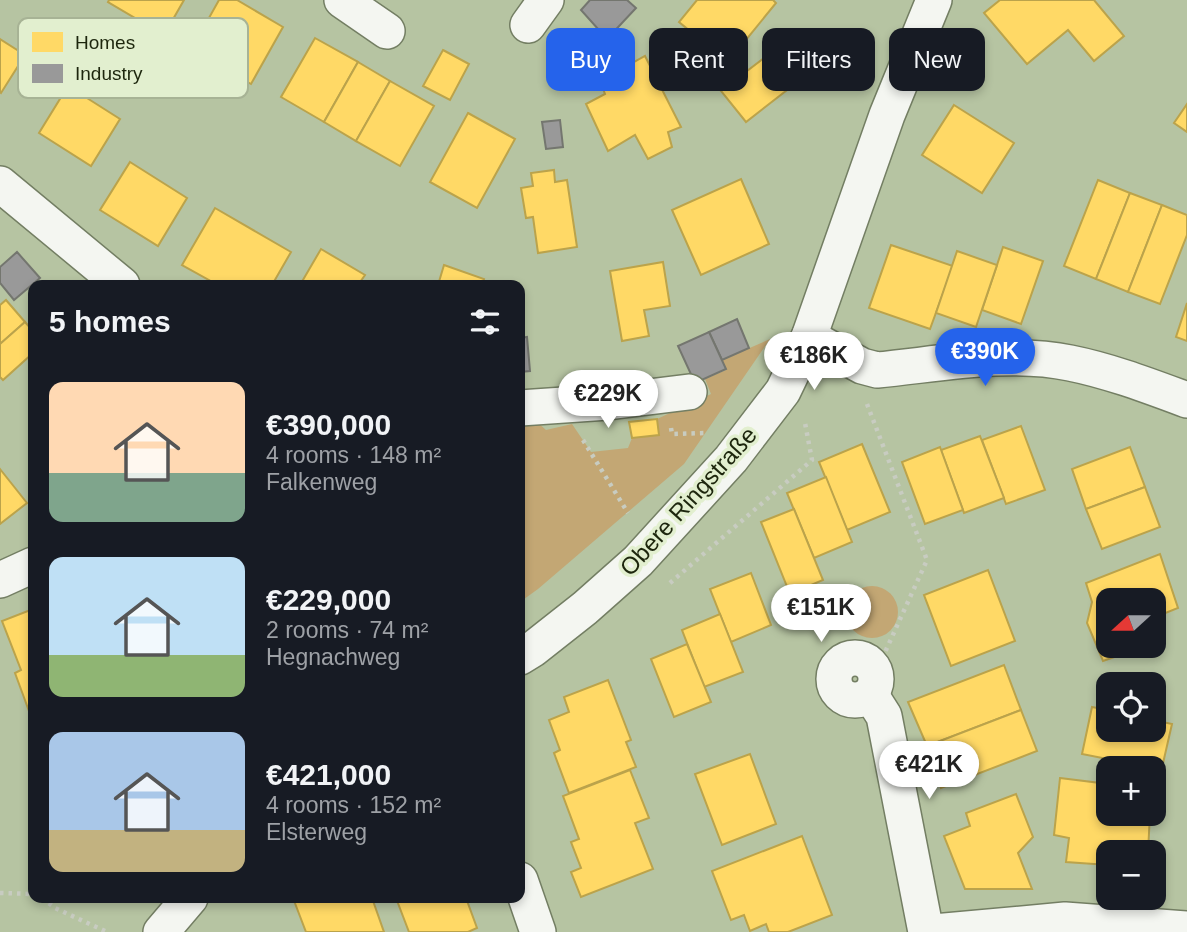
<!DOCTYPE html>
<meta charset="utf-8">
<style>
:root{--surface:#171b24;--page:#242831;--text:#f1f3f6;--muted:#9ea1a6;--accent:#2563eb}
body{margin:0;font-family:Arial,sans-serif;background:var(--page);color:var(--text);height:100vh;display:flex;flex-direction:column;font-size:26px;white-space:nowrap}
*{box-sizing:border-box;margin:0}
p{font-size:23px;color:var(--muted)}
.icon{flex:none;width:38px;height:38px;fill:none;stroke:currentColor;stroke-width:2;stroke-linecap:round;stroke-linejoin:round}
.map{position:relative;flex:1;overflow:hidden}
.side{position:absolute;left:28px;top:280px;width:497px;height:623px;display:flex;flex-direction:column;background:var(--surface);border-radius:14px;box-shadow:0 4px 10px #0003}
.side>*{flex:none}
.guide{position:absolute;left:546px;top:28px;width:536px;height:63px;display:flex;gap:14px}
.needle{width:46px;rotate:249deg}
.fabs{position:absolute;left:1096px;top:588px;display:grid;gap:14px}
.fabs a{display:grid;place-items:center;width:70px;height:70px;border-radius:14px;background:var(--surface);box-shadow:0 4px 10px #0003;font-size:35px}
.price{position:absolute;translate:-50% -60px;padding:0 16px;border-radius:24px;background:#fff;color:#222;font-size:23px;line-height:46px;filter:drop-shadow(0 2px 4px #0008)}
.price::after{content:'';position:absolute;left:50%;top:42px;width:21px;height:16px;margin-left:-10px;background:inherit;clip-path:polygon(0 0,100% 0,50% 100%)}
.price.current{background:var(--accent);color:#fff}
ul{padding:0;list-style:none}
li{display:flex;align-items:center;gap:21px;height:175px;padding:0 21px}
li span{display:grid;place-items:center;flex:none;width:196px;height:140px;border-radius:14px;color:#555}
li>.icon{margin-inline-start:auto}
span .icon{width:84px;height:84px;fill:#fffc;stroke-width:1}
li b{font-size:30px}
h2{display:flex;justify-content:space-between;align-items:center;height:84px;padding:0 21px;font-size:30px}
.pill{padding:0 24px;border-radius:14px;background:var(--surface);box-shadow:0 4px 10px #0003;font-size:24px;line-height:63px}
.pill.current{background:var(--accent);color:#fff}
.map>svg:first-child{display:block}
.green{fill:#c3a774}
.homes{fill:#ffd966;stroke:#bba34b;stroke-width:2}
.industry{fill:#999;stroke:#74766f;stroke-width:2}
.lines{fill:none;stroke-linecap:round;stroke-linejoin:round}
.minor-casing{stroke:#737e63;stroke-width:38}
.path{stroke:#c8ccc1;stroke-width:4.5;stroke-dasharray:3.5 5;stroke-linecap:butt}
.minor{stroke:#f4f6f1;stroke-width:35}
.labels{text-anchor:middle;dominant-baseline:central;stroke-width:7;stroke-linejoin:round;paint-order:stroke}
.street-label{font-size:24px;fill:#1d260d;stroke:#e2efcf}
.key{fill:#e2efcf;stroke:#a7b395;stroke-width:2}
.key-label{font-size:19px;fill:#1d260d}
</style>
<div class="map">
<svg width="1187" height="932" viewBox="0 0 1187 932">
<rect width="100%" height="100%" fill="#b6c4a2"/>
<g class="green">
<path d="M770,339L684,464L538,589L520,602V425L536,421L546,430L572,424L591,452L628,448L632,438L659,435L657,419L711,394L705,379L726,370L722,360Z"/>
<circle cx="872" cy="612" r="26"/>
</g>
<g class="homes">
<path d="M109,0H184L164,35L108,2Z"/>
<path d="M219,0H237L283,27L251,84L191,50Z"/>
<path d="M697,0H773L776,3L728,62L679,22Z"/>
<path d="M1000,0H1094L1124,36L1094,61L1068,30L1027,64L984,13Z"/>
<path d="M315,38L358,62L324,122L281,97Z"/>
<path d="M0,39L25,55L1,93L0,92Z"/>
<path d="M785,42L809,73L746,122L721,91Z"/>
<path d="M443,50L469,64L450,100L423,86Z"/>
<path d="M645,56L681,127L668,132L672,147L648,159L635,135L608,151L586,104L605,94L600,81Z"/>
<path d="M358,62L390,81L356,141L324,122Z"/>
<path d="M390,81L434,106L400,166L356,141Z"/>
<path d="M68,86L120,119L91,166L39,133Z"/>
<path d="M1187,104V132L1174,123Z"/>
<path d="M954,105L1014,143L982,193L922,155Z"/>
<path d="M468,113L515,139L477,208L430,182Z"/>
<path d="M130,162L187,198L158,246L100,210Z"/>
<path d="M554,170L555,182L567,180L577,247L538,253L533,217L526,218L521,188L533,186L531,173Z"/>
<path d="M741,179L769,244L701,275L672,210Z"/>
<path d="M1098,180L1130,193L1096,279L1064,266Z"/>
<path d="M1130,193L1162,205L1128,292L1096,279Z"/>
<path d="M1162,205L1187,215V235L1160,304L1128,292Z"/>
<path d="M215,208L291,252L272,285H218L182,265Z"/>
<path d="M891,245L953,266L930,329L869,308Z"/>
<path d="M1003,247L1043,261L1021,324L982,310Z"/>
<path d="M321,249L365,275L358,285H300Z"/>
<path d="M957,251L997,265L976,327L936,313Z"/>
<path d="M663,262L670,306L644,310L649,336L622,341L610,271Z"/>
<path d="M444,265L484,279L482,285H438Z"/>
<path d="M6,300L25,322L0,344V305Z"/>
<path d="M1187,303V341L1176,337Z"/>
<path d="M25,322L33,331V353L3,380L0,377V344Z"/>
<path d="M657,419L659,435L632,438L629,422Z"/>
<path d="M1021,426L1045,490L1006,504L982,440Z"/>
<path d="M980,436L1004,498L964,513L941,450Z"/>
<path d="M862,444L890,512L847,530L819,462Z"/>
<path d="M940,447L963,510L925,524L902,462Z"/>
<path d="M1130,447L1145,487L1086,509L1072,469Z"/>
<path d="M0,469L27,503L0,524Z"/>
<path d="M826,477L852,542L814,558L787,493Z"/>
<path d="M1145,487L1160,527L1102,549L1086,509Z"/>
<path d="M794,509L823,580L790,594L761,522Z"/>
<path d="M1160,554L1178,608L1153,618V600H1108V646H1146L1103,661L1087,623L1092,602L1086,583Z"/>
<path d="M988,570L1015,641L951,666L924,595Z"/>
<path d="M751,573L771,625L731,642L710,589Z"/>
<path d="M33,609V722L15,673L21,670L2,621Z"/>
<path d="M720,614L743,672L704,687L682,630Z"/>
<path d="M687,644L711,702L674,717L651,659Z"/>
<path d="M1004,665L1021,710L927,746L908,702Z"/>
<path d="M608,680L631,740L626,742L636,767L569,793L554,753L560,750L549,720L569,712L564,697Z"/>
<path d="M1092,707L1108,710V730H1153V720L1172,724L1161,772L1153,768L1082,754Z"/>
<path d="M1021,710L1037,751L941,788L927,746Z"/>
<path d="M750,754L776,824L722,845L695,774Z"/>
<path d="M630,770L649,818L635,823L653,869L581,897L571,872L581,868L571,842L579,839L563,796Z"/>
<path d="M1060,778L1108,784V814H1150L1148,852H1108V865L1066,862L1069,838L1054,835Z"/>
<path d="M1016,794L1033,837L1018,853L1032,889H965L944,836L970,826L966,813Z"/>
<path d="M802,836L832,915L788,932H769L766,924L750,931L744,915L731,920L712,871Z"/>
<path d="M293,898H372L384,932H306Z"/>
<path d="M396,898H466L477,928L468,932H409Z"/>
</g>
<g class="industry">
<path d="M590,0H627L636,8L607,39L581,10Z"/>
<path d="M560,120L563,147L546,149L542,122Z"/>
<path d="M17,252L40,278L14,300L0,283V267Z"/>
<path d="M737,319L749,348L722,360L709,332Z"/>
<path d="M709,332L726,369L695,383L678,346Z"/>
<path d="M527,337L530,371L520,372V338Z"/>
</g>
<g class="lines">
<g class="minor-casing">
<g id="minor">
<path d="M342,0L387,31"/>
<path d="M528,25L546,0"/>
<path d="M0,184L122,285"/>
<path d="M809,337L862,366L877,370C940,364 1008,350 1070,363C1110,371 1149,386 1187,400"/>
<path d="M520,408L608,402L689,392"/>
<path d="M0,580L33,565"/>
<path d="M520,657L533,649L585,608L638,561L731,459L783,391L809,337L887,115L934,0"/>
<circle cx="855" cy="679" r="21"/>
<path d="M870,694L884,716L926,932"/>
<path d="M520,880L538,932"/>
<path d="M161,932L190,898"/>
<path d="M934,932L1065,920L1187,929"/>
</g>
</g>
<g class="path">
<path d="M867,404L927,560L881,661"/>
<path d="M671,428L672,434L706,433"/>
<path d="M583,440L628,513"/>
<path d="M670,583L812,460L805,423"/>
<path d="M0,893L33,894"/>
<path d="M42,898L55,908L107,932"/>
</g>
<use href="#minor" class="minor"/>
</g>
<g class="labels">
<g class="street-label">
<text transform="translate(688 501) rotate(-48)">Obere Ringstraße</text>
</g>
</g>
<rect x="18" y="18" width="230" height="80" rx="10" class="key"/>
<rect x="32" y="32" width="31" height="20" fill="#ffd966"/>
<rect x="32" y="64" width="31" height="19" fill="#999"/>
<g class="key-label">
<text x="75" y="49">Homes</text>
<text x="75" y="80">Industry</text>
</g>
</svg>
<div class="fabs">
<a><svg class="needle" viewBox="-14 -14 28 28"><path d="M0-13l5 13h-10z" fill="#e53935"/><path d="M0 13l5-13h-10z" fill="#9ea1a6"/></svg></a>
<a><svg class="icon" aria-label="locate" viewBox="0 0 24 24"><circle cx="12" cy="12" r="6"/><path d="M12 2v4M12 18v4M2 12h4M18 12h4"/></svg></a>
<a>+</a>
<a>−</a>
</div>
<b class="price current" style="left:985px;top:388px">€390K</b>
<b class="price" style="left:814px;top:392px">€186K</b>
<b class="price" style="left:608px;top:430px">€229K</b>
<b class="price" style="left:821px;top:644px">€151K</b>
<b class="price" style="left:929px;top:801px">€421K</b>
<div class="guide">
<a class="pill current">Buy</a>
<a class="pill">Rent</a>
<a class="pill">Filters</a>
<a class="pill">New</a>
</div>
<section class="side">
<h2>5 homes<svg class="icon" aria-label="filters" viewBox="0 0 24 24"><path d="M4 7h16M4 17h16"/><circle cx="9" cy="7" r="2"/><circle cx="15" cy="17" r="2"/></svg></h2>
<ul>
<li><span style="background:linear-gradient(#ffd9b3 65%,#7fa58c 0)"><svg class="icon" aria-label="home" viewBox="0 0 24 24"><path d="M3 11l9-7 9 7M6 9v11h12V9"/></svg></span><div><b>€390,000</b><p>4 rooms · 148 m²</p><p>Falkenweg</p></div></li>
<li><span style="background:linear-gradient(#bfe0f5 70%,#8fb573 0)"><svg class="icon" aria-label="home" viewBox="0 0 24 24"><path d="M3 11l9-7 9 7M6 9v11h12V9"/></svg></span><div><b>€229,000</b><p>2 rooms · 74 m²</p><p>Hegnachweg</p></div></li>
<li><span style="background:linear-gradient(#a9c7e8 70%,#c2b280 0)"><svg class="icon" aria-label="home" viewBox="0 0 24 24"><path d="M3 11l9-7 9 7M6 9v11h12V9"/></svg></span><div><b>€421,000</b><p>4 rooms · 152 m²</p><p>Elsterweg</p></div></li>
</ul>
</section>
</div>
